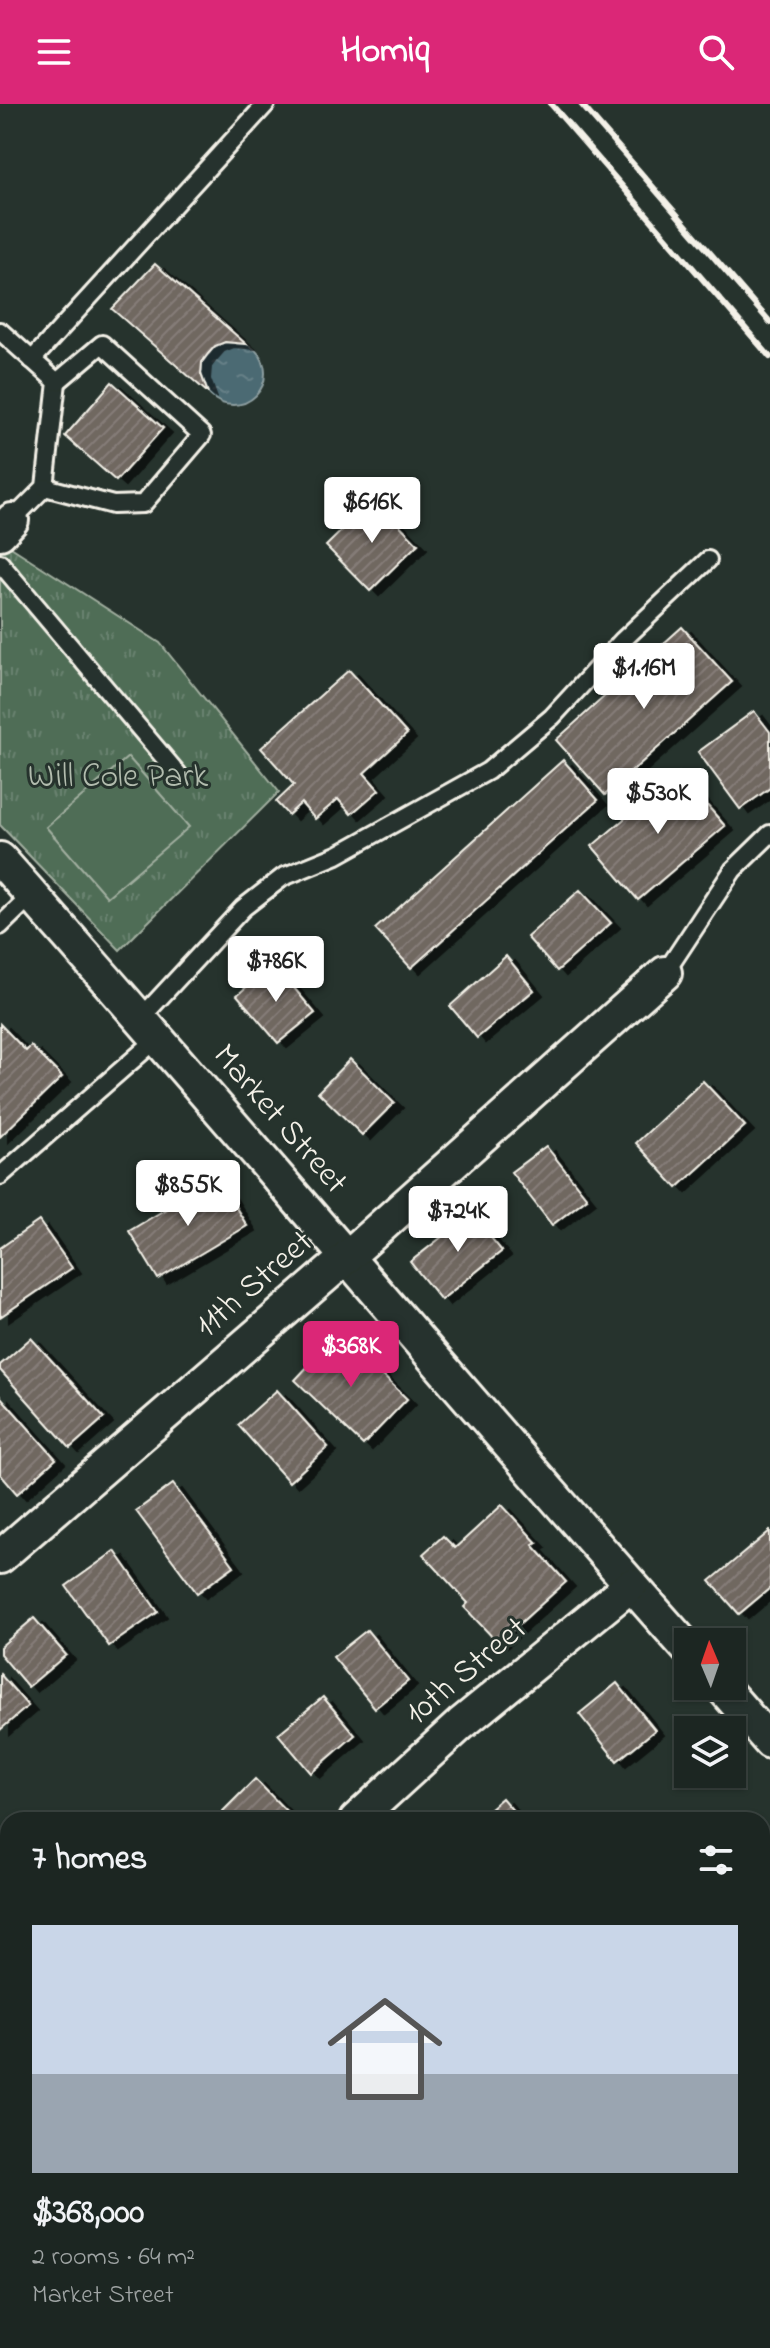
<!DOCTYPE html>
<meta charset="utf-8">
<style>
:root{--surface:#1c2622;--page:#252e2a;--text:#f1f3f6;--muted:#a0a5a5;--line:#3a4340;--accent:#db2777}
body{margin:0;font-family:"Indie Flower",sans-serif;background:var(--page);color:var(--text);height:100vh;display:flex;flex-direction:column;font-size:30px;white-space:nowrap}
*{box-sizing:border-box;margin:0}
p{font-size:26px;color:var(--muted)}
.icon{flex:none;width:44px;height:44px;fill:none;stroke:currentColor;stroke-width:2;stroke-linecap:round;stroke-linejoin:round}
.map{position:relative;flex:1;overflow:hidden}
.sheet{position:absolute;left:0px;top:1708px;width:770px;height:536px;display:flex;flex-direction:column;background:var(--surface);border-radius:24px 24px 0 0;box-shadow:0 2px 6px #0004,0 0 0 2px var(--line)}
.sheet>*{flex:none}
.needle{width:52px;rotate:358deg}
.tools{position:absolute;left:674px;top:1524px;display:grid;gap:16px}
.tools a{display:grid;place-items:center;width:72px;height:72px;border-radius:0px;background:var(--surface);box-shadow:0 2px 6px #0004,0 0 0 2px var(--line);font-size:40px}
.price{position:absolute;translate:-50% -68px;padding:0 18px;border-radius:8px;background:#fff;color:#222;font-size:26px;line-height:52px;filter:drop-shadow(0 2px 4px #0008)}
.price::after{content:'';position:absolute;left:50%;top:48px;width:24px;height:18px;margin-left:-12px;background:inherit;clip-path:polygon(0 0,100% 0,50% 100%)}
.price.on{background:var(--accent);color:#fff}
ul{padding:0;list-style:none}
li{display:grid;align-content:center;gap:16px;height:424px;padding:0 32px}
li+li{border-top:2px solid var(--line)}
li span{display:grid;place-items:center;height:248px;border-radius:0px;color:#555}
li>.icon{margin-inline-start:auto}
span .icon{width:144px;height:144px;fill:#fffc;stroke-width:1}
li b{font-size:34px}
h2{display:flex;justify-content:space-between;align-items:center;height:96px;padding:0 32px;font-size:34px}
header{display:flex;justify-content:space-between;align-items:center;height:104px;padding:0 32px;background:var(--accent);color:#fff;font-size:36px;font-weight:700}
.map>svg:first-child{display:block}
.grass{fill:url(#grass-tufts);stroke:#a2afa0;stroke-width:2}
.garden{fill:#4f6d57;stroke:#a2afa0;stroke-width:2}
.water{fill:url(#water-ripples);stroke:#8fa0a2;stroke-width:2}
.building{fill:url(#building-hatch);stroke:#f4f1e8;stroke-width:2;filter:url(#shadow)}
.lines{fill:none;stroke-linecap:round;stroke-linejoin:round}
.lane-casing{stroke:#f4f1e8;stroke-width:22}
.street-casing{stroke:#f4f1e8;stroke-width:38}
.primary-casing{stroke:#f4f1e8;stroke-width:50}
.lane{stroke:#26332d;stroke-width:16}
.street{stroke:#26332d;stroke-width:32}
.primary{stroke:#716e59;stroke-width:44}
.rail{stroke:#f4f1e8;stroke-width:6}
.labels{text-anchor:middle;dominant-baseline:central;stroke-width:6;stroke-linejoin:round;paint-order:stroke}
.park-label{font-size:34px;fill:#b2bcae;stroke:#26332d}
.street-label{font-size:34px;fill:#f4f1e8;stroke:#26332d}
</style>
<header><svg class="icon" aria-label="menu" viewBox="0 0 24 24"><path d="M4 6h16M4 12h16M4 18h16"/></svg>Homiq<svg class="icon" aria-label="search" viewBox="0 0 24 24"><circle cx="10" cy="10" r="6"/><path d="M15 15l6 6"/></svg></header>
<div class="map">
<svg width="770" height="2244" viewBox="0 0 770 2244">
<defs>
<pattern id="grass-tufts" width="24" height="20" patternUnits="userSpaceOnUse" patternTransform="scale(2)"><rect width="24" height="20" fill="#4f6d57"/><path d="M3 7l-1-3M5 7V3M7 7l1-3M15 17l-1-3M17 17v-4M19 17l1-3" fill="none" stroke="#69826f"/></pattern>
<pattern id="water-ripples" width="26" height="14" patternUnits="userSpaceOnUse" patternTransform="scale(2)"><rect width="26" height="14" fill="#4c6a73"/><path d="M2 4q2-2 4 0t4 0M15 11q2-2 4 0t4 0" fill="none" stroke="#668087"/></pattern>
<pattern id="building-hatch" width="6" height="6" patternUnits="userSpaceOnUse" patternTransform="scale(2)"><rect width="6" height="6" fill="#706761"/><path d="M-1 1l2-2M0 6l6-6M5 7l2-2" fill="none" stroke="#857d78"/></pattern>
<filter id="shadow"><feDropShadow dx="9" dy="5" stdDeviation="0" flood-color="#0009"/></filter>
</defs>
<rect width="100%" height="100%" fill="#26332d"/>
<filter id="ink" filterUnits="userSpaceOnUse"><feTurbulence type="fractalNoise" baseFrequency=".0125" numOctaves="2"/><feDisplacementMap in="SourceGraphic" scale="16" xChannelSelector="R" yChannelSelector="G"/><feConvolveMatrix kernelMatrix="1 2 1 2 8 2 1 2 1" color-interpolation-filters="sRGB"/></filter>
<g filter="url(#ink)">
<path class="grass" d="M0,436L160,539L279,688L120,846L0,721Z"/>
<path class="garden" d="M128,653L189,723L107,793L46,723Z"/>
<circle class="water" cx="233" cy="269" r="32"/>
<g class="building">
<path d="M155,160L246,240L225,238L215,242L208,250L202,258L201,270L208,289L112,205Z"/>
<path d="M112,278L163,324L116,377L65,332Z"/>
<path d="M374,395L418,440L370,487L326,442Z"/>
<path d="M682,523L732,578L605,691L556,636Z"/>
<path d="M349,566L407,630L364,669L379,686L351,710L338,695L315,715L301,699L288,711L276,698L294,681L261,644Z"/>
<path d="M754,607L770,628V684L740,705L698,648Z"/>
<path d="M563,656L598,696L411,864L375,825Z"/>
<path d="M679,669L725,722L638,796L592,742Z"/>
<path d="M580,786L611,819L557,867L527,833Z"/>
<path d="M506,852L534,886L477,934L450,902Z"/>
<path d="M274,860L315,909L278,939L237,891Z"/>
<path d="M0,920L26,947L31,942L62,973L0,1033Z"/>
<path d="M350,955L394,999L362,1031L318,988Z"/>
<path d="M703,977L745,1022L677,1084L636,1039Z"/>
<path d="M546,1042L587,1094L552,1121L511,1068Z"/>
<path d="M218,1074L247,1122L158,1175L129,1127Z"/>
<path d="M480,1103L495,1123L487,1129L502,1147L441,1196L410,1158Z"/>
<path d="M39,1117L72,1164L0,1213V1144Z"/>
<path d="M339,1229L407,1295L363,1341L295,1276Z"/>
<path d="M31,1234L104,1314L70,1344L0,1266V1261Z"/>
<path d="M277,1286L328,1343L289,1378L238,1321Z"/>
<path d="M0,1292L56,1355L17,1390L0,1370Z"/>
<path d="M173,1380L234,1462L197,1489L136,1407Z"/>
<path d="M502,1401L537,1439L533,1441L566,1478L498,1539L464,1503L468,1499L423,1450L443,1432L455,1444Z"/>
<path d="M770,1427V1484L739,1510L710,1477Z"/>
<path d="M115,1447L158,1508L109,1542L66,1482Z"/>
<path d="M34,1514L66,1551L28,1583L0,1550V1543Z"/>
<path d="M367,1526L408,1577L375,1604L333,1553Z"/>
<path d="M0,1570L28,1602L0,1626Z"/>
<path d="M617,1579L655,1626L617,1657L579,1610Z"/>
<path d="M323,1593L355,1631L311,1669L278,1630Z"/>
<path d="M255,1675L290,1711L285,1716H222L218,1712Z"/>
<path d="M502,1694L521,1716H476Z"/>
<path d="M770,1738V1793L762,1800V1745Z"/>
<path d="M8,2168V2222L0,2229V2175Z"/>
<path d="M30,2236H84L89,2241L86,2244H21Z"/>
<path d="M299,2236H378L370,2244H291Z"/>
</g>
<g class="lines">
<g class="lane-casing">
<g id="lane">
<path d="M0,227L57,278L45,383L12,416"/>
<path d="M32,256L266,0"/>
<path d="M45,383L113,401L143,400L202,331L102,240L57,278"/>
<path d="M0,459L178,670"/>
<path d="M0,822L32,791"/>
<path d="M665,869L733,766L770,730"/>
<path d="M141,914L243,804L283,773L337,751L488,667L552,613L623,536L708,456"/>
<path d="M0,1072L158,934"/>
<path d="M0,1776L8,1786"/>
<path d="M562,2236L569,2244"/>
</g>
</g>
<g class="street-casing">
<g id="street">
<path d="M0,429L12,416"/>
<path d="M0,755C232,1016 456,1284 688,1545"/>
<path d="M0,1453L347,1153L665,869"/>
<path d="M721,1582L770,1638"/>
<path d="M356,1716L461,1620L631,1481"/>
<path d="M762,1949L770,1942"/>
<path d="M0,2034L8,2027"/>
<path d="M424,2244L433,2236"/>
</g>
</g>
<g class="primary-casing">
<g id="primary">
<path d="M0,2089L8,2096"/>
<path d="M167,2236L177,2244"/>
</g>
</g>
<use href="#lane" class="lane"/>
<use href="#street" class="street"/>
<use href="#primary" class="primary"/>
<g class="rail">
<path d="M551,0L770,253"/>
<path d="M581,0L770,218"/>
</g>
</g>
</g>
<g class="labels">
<g class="park-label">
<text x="118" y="674">Will Cole Park</text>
</g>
<g class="street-label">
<text transform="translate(279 1016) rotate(49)">Market Street</text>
<text transform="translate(255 1181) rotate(-41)">11th Street</text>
<text transform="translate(467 1568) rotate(-40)">10th Street</text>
</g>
</g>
</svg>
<div class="tools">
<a><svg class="needle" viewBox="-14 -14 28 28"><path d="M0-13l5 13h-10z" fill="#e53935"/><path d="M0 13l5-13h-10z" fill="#a0a5a5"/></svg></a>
<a><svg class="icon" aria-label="layers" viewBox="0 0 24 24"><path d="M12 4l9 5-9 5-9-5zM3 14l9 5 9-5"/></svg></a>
</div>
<b class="price" style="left:372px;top:441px">$616K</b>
<b class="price" style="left:644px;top:607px">$1.16M</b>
<b class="price" style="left:658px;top:732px">$530K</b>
<b class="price" style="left:276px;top:900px">$786K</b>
<b class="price" style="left:188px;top:1124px">$855K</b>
<b class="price" style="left:458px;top:1150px">$724K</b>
<b class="price on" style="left:351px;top:1285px">$368K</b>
<section class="sheet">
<h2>7 homes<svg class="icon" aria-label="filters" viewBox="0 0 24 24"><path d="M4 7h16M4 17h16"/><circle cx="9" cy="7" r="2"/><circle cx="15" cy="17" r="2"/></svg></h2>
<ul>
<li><span style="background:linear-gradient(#c9d6e8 60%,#9aa5b1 0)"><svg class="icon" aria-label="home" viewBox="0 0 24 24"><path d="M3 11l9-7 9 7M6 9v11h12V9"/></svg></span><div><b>$368,000</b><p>2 rooms · 64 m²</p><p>Market Street</p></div></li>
</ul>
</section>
</div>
